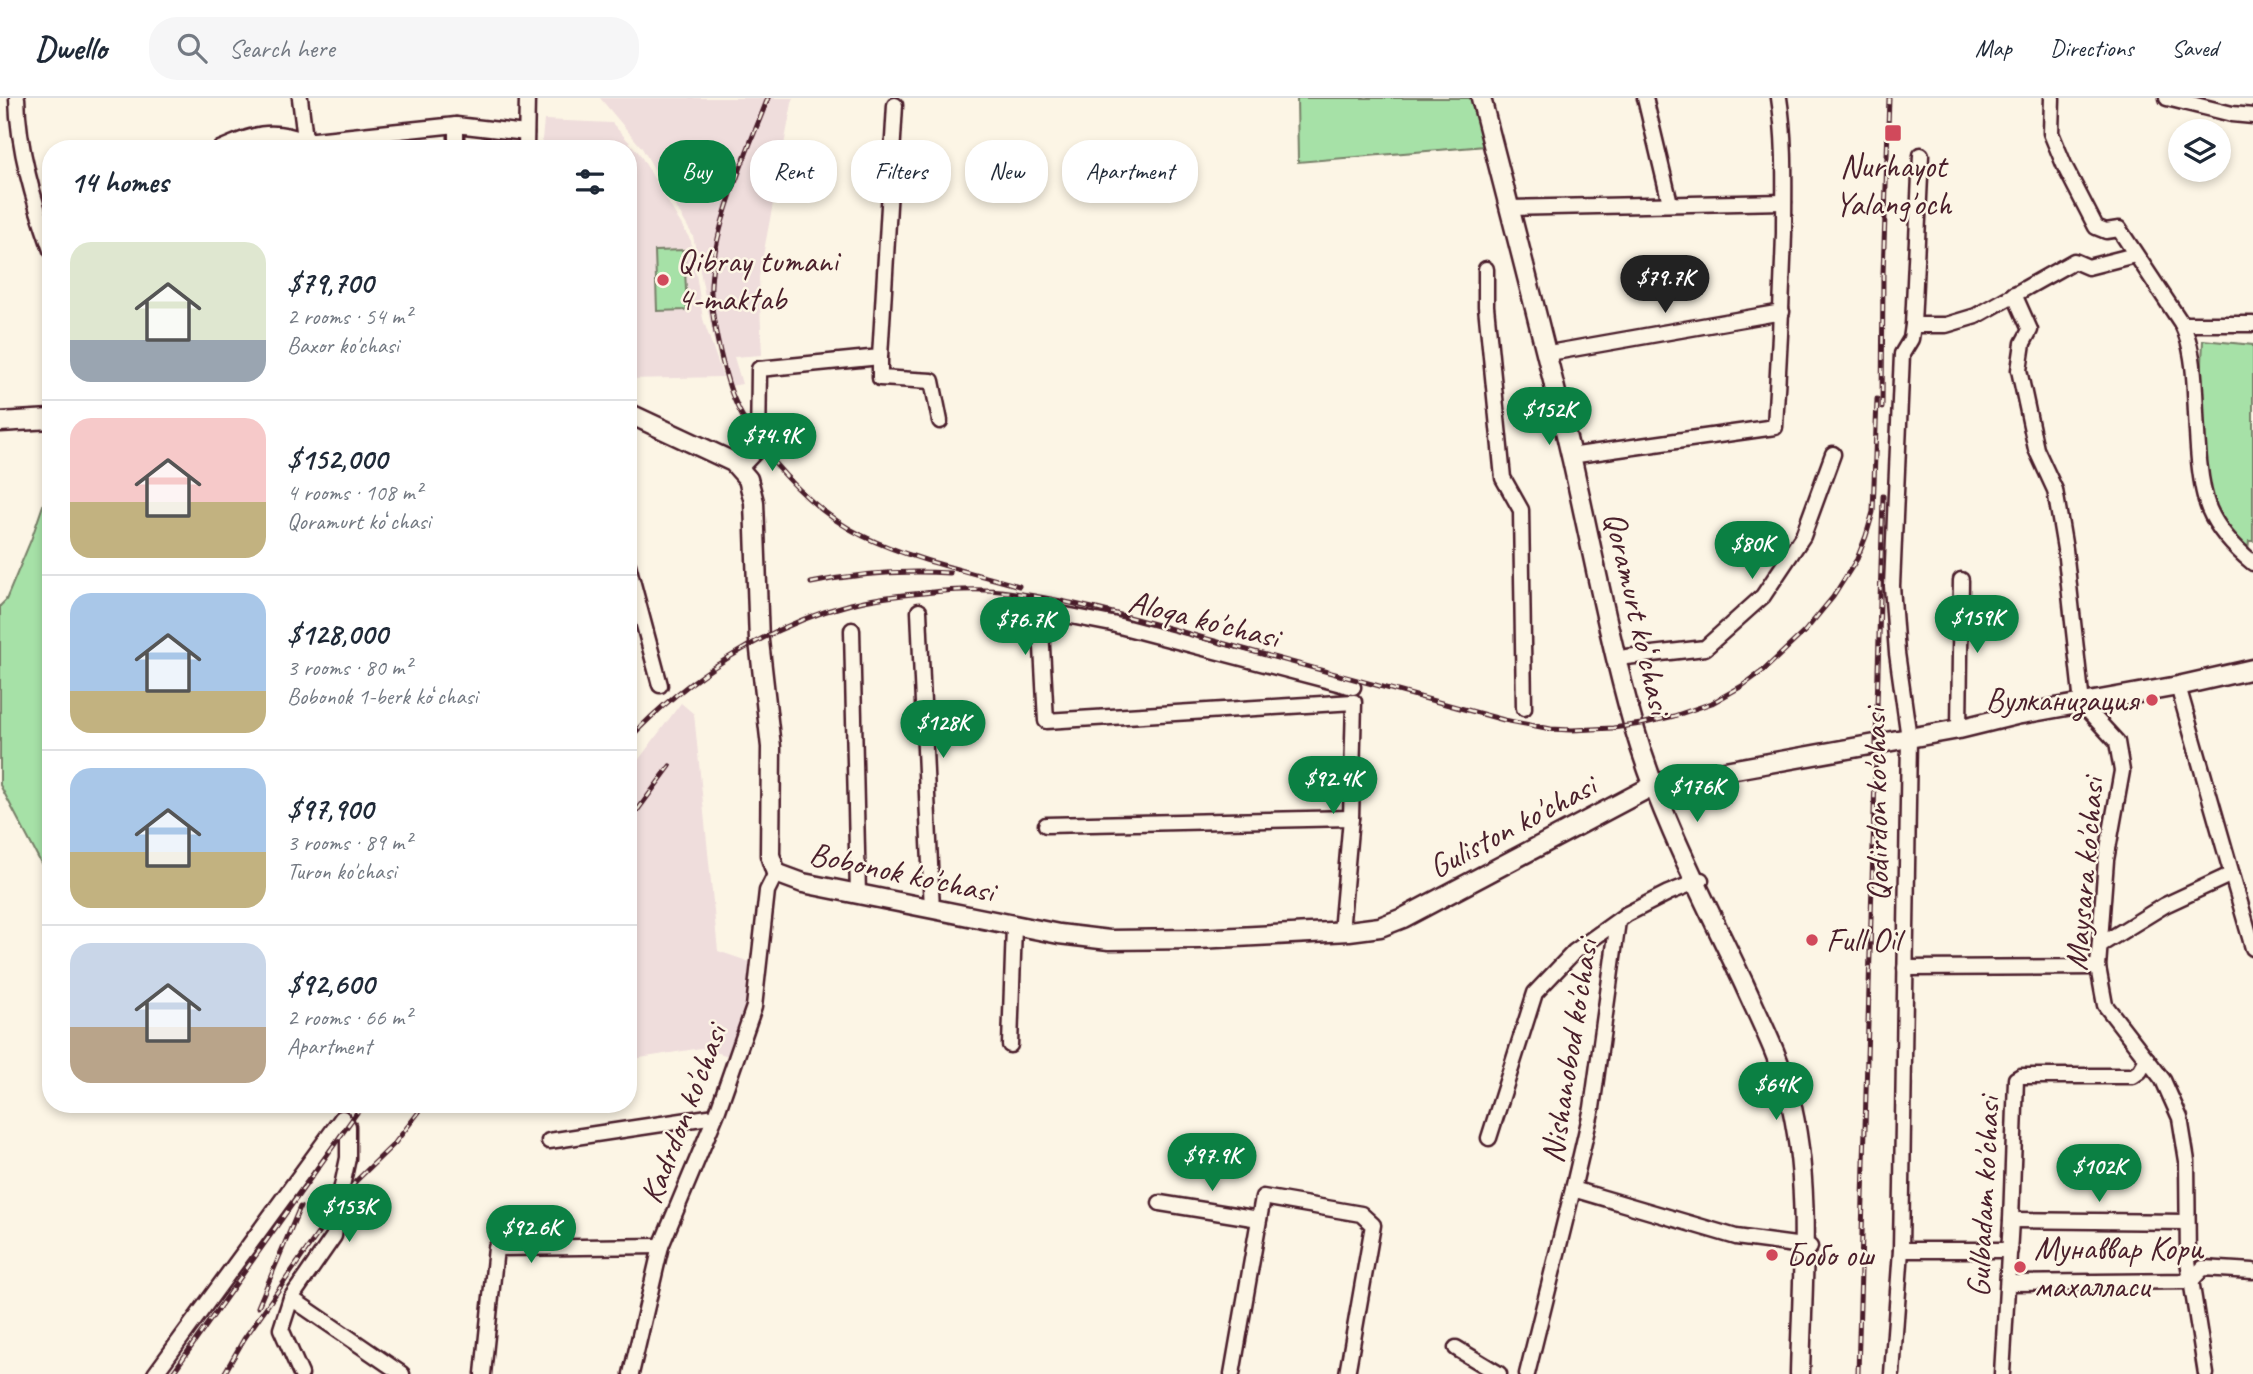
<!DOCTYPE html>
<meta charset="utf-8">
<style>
:root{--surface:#fff;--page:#f6f6f7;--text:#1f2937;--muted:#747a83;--line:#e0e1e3;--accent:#0b8043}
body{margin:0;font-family:Caveat,sans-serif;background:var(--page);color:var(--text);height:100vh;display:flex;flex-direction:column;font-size:26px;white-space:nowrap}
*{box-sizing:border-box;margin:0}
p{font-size:23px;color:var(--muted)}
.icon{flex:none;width:38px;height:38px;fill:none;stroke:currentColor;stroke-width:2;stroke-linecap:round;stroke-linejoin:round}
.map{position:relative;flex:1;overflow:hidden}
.side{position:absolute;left:42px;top:42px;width:595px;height:973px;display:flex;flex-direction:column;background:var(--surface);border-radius:28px;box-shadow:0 4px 10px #0003}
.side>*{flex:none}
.banner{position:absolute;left:658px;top:42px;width:665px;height:63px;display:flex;gap:14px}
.tools{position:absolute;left:2168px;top:21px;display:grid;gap:14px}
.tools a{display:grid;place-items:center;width:63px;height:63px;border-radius:50%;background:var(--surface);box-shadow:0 4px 10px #0003;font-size:35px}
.price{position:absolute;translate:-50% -60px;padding:0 16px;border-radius:24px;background:var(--accent);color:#fff;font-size:23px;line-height:46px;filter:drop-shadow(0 2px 4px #0008)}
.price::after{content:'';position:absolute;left:50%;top:42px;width:21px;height:16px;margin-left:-10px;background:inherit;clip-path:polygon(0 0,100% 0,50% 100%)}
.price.on{background:#222;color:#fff}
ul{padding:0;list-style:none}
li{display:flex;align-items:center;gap:21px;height:175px;padding:0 28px}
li+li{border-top:2px solid var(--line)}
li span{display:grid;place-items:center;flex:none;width:196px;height:140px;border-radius:21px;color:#555}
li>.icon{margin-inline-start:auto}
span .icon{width:84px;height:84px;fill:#fffc;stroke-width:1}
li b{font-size:30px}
h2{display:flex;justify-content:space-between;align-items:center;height:84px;padding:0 28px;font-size:30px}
.pill{padding:0 24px;border-radius:28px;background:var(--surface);box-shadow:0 4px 10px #0003;font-size:24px;line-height:63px}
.pill.on{background:var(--accent);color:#fff}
header{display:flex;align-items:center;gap:42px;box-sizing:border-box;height:98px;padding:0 35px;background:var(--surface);border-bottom:2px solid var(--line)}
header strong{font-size:33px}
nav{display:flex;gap:38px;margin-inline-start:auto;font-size:24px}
.search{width:490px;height:63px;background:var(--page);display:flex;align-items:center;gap:18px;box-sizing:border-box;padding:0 24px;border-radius:28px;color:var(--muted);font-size:26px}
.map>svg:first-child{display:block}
.built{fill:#efdddc}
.green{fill:#a6e1a7;stroke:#788069;stroke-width:2}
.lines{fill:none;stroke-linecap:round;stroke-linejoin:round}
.minor-casing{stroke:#4a1f2b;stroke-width:19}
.major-casing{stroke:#4a1f2b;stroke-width:23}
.minor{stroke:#fcf5e5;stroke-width:14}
.major{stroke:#fcf5e5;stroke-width:18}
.rail-casing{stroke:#4a1f2b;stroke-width:5}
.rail{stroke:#fcf5e5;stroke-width:2.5;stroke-dasharray:8;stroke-linecap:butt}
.poi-dot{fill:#d1495b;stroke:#fcf5e5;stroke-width:2.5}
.labels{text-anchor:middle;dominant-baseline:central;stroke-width:5;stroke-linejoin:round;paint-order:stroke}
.poi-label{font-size:33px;fill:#4a1f2b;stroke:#fcf5e5;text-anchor:start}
.street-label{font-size:33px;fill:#4a1f2b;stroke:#fcf5e5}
</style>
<header>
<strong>Dwello</strong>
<div class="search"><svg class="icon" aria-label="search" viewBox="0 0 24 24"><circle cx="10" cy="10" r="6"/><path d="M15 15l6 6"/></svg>Search here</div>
<nav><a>Map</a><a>Directions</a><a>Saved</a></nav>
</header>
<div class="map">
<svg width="2253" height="1276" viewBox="0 0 2253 1276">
<rect width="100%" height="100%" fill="#fcf5e5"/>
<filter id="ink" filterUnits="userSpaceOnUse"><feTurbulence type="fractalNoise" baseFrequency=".0143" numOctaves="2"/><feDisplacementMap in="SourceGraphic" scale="14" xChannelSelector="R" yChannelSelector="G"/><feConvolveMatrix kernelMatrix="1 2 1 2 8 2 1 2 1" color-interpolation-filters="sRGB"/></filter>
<g filter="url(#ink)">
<g class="built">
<path d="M600,0H793L759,179L762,257L734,259L742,286L731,288L714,243L693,138L642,50Z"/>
<path d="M544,22L612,25L639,55L691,143L703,221L723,279L628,281V51H541Z"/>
<path d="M681,605L694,616L718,853L753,865L749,908L729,958L701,950L628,962V676Z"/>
</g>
<g class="green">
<path d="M1297,0H1474L1485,48L1298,64Z"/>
<path d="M684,152L687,212L657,213L655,153Z"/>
<path d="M2203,242L2253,247V443H2249L2248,453C2243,449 2236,445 2231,440C2193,401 2201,294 2203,242Z"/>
<path d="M51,384V784L0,687V508L6,502L31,442Z"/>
</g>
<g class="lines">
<g class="minor-casing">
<g id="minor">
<path d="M17,0C18,51 34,104 51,152"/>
<path d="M300,0L306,49"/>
<path d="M1645,0L1670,105"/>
<path d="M2052,0L2051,35L2065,69L2096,129L2106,133L2119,131L2182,226C2192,247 2194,271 2195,294C2197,327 2197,382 2209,411C2218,432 2236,451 2253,465"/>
<path d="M2167,0L2232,16L2253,18"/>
<path d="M220,51C252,37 271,29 305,43L456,27L526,35"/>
<path d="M456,51V27"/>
<path d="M526,51L527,0"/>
<path d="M1509,110L1784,104"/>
<path d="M1486,171V208L1503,380L1521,412L1524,610"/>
<path d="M2014,196L2030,232L2023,245L2019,272L2036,351L2055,392L2065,451L2082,606L2117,644L2122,673L2106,762L2098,869L2105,907L2163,982L2180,1020L2187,1063L2188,1163L2206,1276"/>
<path d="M2182,226H2253"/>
<path d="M1913,227H1946L1976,218L2074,163L2088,169L2135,157"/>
<path d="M1555,254L1782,214"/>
<path d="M880,259V280L932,283L940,323"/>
<path d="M1577,357L1775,329C1779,264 1782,199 1784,135C1784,90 1786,44 1779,0"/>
<path d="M740,370L758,351L759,271L880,259L895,7"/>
<path d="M628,467L660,587"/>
<path d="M919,513L932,812"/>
<path d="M852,532L858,797"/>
<path d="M1626,559L1705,550L1763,498L1803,438L1833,356"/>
<path d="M2178,588L2253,850"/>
<path d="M1959,631L1961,482"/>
<path d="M1046,727L1351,720"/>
<path d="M1341,834L1351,720L1354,604L1046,623L1040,512L1112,526L1353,589"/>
<path d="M2100,847L2165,807L2232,776"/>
<path d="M1905,870L2098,869"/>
<path d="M1010,947L1014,828"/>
<path d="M1489,1040L1535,895L1574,854L1627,816L1668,795L1701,782"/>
<path d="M549,1043L715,1018"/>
<path d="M1573,1091L1592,1010L1618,823"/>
<path d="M1160,1105L1259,1121"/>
<path d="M2011,1122L2187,1124"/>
<path d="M1901,1152H2010"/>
<path d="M2008,1185L2191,1183L2203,1170L2253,1173"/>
<path d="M291,1200L402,1276"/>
<path d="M1456,1250L1499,1276"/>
<path d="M155,1276L342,1020L348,1028V1060L338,1107L334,1138L291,1200L281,1231L301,1276"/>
<path d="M483,1276L496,1150L661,1148"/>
<path d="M631,1276L661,1148L718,1012L754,909L767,793L776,775"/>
<path d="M1232,1276L1263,1099L1361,1116L1373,1127L1347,1276"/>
<path d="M1527,1276L1573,1091L1736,1139L1810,1149"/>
<path d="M1892,1276L1901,1152L1909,640L1897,555L1892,488L1902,256L1911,241L1913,227L1921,57"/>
<path d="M2002,1276L2011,1122L2016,981L2021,978H2133L2140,973L2147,961"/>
</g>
</g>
<g class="major-casing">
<g id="major">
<path d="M1481,0C1512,121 1544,241 1572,362C1592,451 1609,541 1634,629C1660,719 1704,801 1744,886C1760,922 1779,958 1789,997C1812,1085 1802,1186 1800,1276"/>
<path d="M628,315L733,364L748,381L754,404L759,543L771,649L770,757L776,775L803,785L1059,836L1109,842L1198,841L1349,833L1380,829L1403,820L1658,685L1959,631L2016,617L2178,588L2253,571"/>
<path d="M0,324L51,321"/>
</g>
</g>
<use href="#minor" class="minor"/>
<use href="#major" class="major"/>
<g class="rail-casing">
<g id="rail">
<path d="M768,0C746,57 714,126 711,187C710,203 713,219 716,235C720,255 725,277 732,296C753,350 811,413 863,438C912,462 967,473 1019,488"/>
<path d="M1882,310L1883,176L1889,0"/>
<path d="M811,485C858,475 903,472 950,475"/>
<path d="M628,642C686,580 768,527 851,506C875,500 900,497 924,495C951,492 981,490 1008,494C1084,504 1156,527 1229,547C1321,572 1413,597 1504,622L1551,631L1572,632L1613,630L1641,626L1674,618L1712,605L1742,588L1764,572L1805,533L1833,499L1857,461L1866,438L1873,414L1877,301"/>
<path d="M628,725L670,668"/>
<path d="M258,1209L300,1109"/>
<path d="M172,1276L363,1006"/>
<path d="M224,1276L244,1241L338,1107L356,1083L395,1045L425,1006"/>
<path d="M1858,1276L1883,398"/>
</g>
</g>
<use href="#rail" class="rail"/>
</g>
</g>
<g class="poi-dot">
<rect x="1884" y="26" width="18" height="18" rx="3.5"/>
<circle cx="663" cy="182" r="7"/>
<circle cx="2152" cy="602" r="7"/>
<circle cx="1812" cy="842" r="7"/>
<circle cx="1772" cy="1157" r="7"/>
<circle cx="2020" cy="1169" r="7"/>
</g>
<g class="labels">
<g class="poi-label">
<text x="1893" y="68" text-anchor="middle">Nurhayot<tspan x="1893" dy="38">Yalang'och</tspan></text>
<text x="677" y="163">Qibray tumani<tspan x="677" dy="38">4-maktab</tspan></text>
<text x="2138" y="602" text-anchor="end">Вулканизация</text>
<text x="1826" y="842">Full Oil</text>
<text x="2034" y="1150">Мунаввар Кори<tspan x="2034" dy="38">махалласи</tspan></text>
<text x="1786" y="1157">Бобо ош</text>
</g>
<g class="street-label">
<text transform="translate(1638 515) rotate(77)">Qoramurt koʻchasi</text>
<text transform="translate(1204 521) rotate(14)">Aloqa ko'chasi</text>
<text transform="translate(1876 707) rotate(-91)">Qodirdon ko'chasi</text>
<text transform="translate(1512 728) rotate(-28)">Guliston ko'chasi</text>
<text transform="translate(902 774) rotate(12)">Bobonok ko'chasi</text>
<text transform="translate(2084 776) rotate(-85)">Maysara ko'chasi</text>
<text transform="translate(1569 953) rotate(-81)">Nishanobod ko'chasi</text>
<text transform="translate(683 1016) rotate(-69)">Kadrdon ko'chasi</text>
<text transform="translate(1983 1099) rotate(-87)">Gulbadam ko'chasi</text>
</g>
</g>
</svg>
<div class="tools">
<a><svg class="icon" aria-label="layers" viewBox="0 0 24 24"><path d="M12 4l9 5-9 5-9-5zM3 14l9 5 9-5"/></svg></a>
</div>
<b class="price on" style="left:1665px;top:217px">$79.7K</b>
<b class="price" style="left:1549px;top:349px">$152K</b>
<b class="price" style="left:772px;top:375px">$74.9K</b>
<b class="price" style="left:1752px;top:483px">$80K</b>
<b class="price" style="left:1977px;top:557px">$159K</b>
<b class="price" style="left:1025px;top:559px">$76.7K</b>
<b class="price" style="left:943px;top:662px">$128K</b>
<b class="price" style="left:1333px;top:718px">$92.4K</b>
<b class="price" style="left:1697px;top:726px">$176K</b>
<b class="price" style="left:1776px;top:1024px">$64K</b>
<b class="price" style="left:1212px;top:1095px">$97.9K</b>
<b class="price" style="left:2099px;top:1106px">$102K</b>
<b class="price" style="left:349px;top:1146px">$153K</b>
<b class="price" style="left:531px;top:1167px">$92.6K</b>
<div class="banner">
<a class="pill on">Buy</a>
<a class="pill">Rent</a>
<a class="pill">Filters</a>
<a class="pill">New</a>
<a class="pill">Apartment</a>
</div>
<section class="side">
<h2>14 homes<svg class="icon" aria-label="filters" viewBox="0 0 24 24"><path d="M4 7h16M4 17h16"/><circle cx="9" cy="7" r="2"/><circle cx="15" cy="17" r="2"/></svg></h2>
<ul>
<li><span style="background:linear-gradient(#dfe7d0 70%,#9aa5b1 0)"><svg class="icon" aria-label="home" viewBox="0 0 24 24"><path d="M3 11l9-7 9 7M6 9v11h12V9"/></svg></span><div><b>$79,700</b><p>2 rooms · 54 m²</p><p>Baxor ko'chasi</p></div></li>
<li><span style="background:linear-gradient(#f6c9c9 60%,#c2b280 0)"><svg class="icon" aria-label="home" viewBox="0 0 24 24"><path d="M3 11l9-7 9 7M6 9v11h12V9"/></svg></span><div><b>$152,000</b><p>4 rooms · 108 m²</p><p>Qoramurt koʻchasi</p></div></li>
<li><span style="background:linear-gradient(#a9c7e8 70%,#c2b280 0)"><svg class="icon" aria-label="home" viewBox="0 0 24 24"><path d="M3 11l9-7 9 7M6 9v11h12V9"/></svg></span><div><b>$128,000</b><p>3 rooms · 80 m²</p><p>Bobonok 1-berk koʻchasi</p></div></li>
<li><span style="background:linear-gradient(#a9c7e8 60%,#c2b280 0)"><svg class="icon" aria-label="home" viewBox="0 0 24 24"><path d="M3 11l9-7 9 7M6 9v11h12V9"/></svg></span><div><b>$97,900</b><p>3 rooms · 89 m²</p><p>Turon ko'chasi</p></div></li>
<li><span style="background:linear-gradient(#c9d6e8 60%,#b9a48a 0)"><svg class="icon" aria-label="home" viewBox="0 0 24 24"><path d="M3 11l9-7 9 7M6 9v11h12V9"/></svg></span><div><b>$92,600</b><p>2 rooms · 66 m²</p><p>Apartment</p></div></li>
</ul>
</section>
</div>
